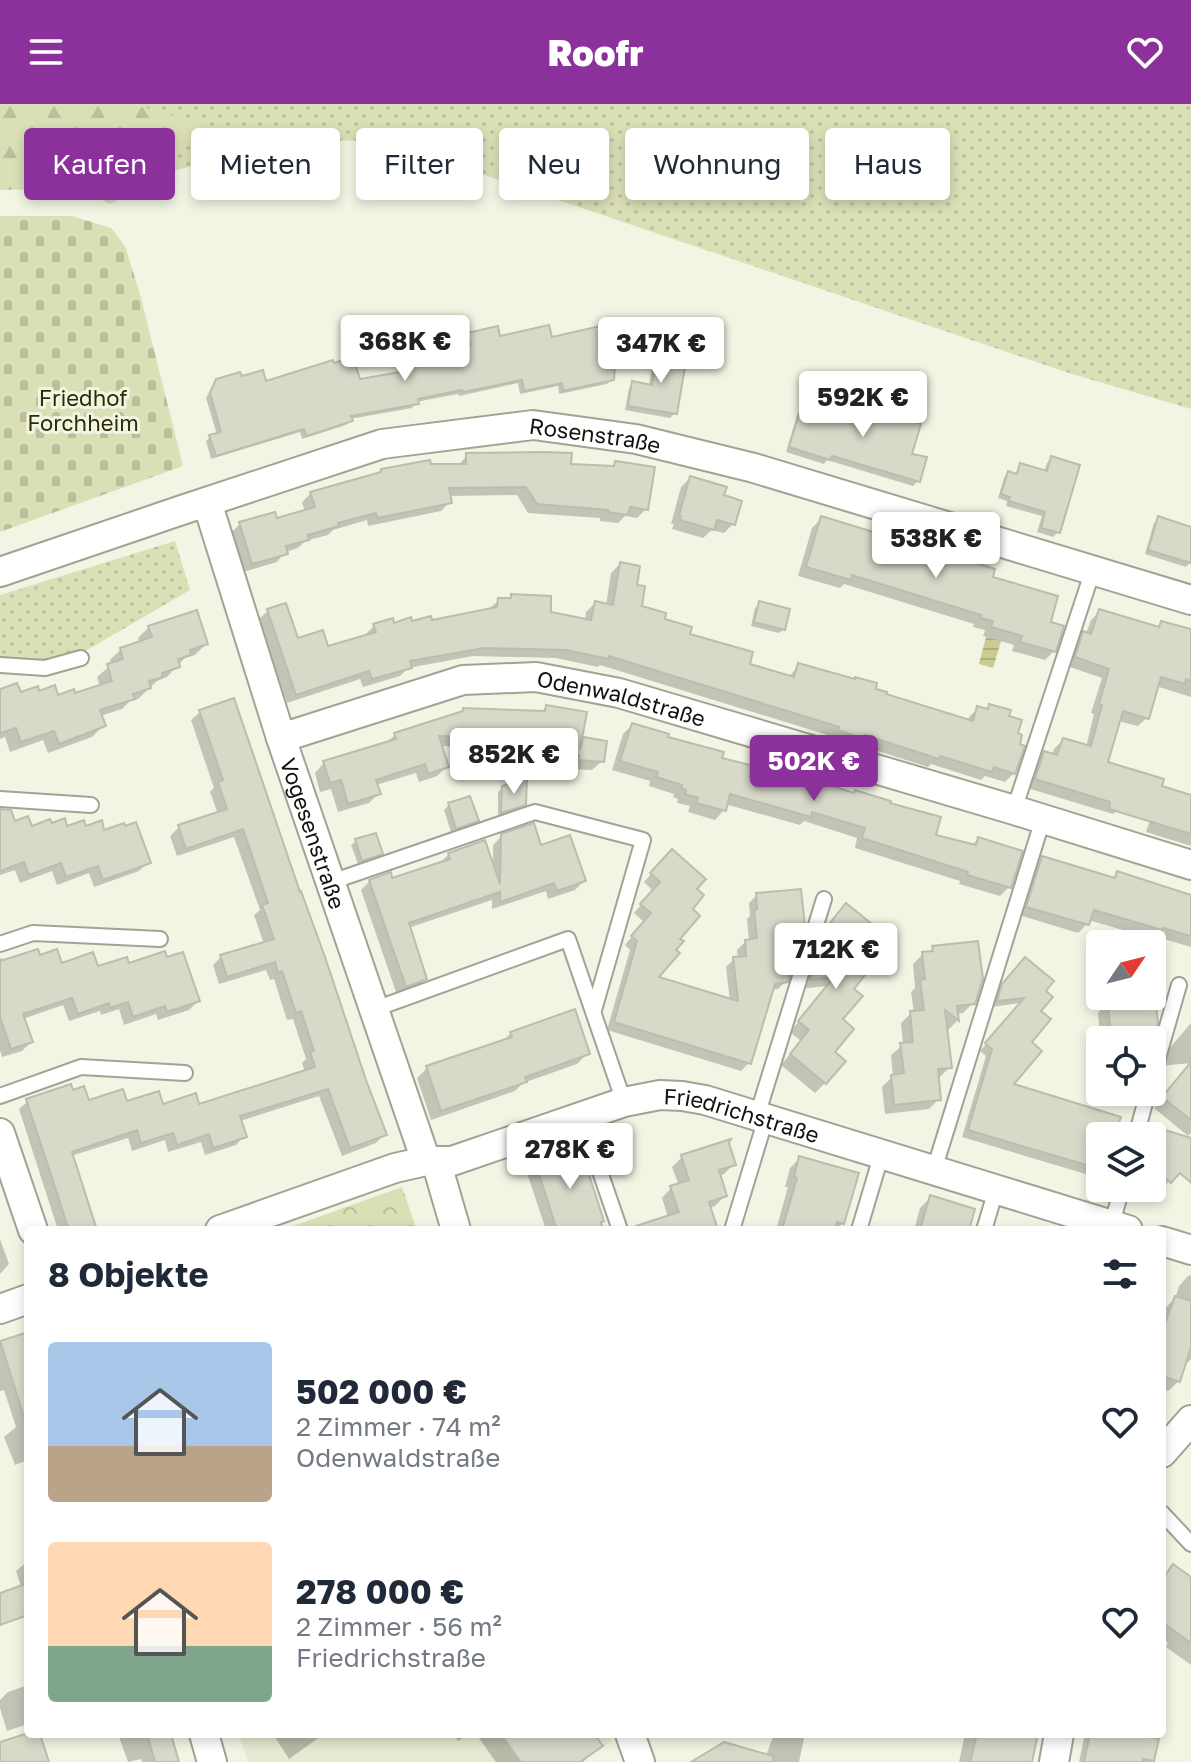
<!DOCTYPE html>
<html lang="de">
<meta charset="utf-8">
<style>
:root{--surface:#fff;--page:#f2f2f3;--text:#1f2937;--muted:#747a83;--accent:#8c309b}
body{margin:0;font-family:"Golos Text",sans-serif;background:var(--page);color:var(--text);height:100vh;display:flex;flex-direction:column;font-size:30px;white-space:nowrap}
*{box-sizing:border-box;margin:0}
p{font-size:26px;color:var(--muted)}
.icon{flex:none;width:44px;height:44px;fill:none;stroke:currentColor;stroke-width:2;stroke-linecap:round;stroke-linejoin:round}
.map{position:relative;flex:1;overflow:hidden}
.sheet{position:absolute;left:24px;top:1122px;width:1142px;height:512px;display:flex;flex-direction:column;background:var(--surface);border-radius:8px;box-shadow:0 4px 12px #0003}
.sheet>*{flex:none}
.hud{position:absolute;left:24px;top:24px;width:1144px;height:72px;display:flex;gap:16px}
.needle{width:52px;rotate:55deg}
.fabs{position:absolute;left:1086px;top:826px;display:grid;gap:16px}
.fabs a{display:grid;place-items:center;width:80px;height:80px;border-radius:8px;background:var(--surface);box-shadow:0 4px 12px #0003;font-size:40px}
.price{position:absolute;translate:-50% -68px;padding:0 18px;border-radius:8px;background:#fff;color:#222;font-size:26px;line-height:52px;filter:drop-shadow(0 2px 4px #0008)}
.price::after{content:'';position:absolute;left:50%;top:48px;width:24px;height:18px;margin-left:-12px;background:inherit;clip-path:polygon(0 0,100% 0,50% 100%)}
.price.selected{background:var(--accent);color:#fff}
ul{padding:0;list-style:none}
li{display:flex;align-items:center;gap:24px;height:200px;padding:0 24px}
li span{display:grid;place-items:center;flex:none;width:224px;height:160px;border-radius:8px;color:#555}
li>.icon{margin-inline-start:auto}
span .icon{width:96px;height:96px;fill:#fffc;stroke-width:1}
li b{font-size:34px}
h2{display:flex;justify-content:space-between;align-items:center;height:96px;padding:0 24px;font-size:34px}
.pill{padding:0 28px;border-radius:8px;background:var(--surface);box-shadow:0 4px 12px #0003;font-size:28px;line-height:72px}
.pill.selected{background:var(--accent);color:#fff}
header{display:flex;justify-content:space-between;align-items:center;height:104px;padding:0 24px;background:var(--accent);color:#fff;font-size:36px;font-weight:800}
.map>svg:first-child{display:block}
.built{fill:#e7ead2}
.grass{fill:url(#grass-dots)}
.forest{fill:url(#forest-firs)}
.cemetery{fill:url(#cemetery-stones)}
.park{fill:url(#park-crowns)}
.water{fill:url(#water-rules)}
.shadow{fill:#0003}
.building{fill:#d8d9c9;stroke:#bbbdad;stroke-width:2}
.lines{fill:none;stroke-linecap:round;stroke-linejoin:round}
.service-casing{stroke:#a1a394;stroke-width:18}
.minor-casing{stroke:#a1a394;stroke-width:32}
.service{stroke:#fff;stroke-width:14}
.minor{stroke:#fff;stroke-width:28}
.labels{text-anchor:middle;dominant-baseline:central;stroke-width:6;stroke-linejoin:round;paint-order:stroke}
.park-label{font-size:22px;fill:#2b2c00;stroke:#f3f5e4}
.street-label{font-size:22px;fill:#12120d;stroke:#f3f5e4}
</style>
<header><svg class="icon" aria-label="menu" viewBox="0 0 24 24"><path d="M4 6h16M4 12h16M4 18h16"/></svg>Roofr<svg class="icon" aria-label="heart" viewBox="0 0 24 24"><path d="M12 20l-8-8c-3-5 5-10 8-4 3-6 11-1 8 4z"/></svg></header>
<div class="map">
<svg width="1191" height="1658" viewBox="0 0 1191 1658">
<defs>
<pattern id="grass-dots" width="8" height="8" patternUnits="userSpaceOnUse" patternTransform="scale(2)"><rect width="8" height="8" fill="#dbdfb6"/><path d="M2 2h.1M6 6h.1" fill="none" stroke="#bbbe9b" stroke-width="1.8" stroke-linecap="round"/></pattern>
<pattern id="forest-firs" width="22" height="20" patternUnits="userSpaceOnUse" patternTransform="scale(2)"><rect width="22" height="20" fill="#dbdfb6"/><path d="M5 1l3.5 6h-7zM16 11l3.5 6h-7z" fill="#bbbe9b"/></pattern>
<pattern id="cemetery-stones" width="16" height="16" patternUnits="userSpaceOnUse" patternTransform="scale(2)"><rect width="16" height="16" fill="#dbdfb6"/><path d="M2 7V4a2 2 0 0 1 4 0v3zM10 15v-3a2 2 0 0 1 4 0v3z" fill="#bbbe9b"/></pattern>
<pattern id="park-crowns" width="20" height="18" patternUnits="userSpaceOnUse" patternTransform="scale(2)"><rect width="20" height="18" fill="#dbdfb6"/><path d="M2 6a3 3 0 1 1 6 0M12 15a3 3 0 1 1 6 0" fill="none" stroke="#bbbe9b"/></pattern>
<pattern id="water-rules" width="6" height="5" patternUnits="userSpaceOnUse" patternTransform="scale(2)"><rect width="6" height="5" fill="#c8cc93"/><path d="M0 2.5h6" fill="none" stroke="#abae7e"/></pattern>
</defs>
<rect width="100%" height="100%" fill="#f3f5e4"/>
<path class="built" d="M239,1630H608L611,1637L581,1658H248Z"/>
<g class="grass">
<path d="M132,0H1191V305L1069,269L384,37L289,36L129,79L131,90L109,100L71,76L96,65L208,23Z"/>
<path d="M175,437L190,486L87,546L56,559L0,554V491Z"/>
</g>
<path class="forest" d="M0,0H132L208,22L198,37L96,65L51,85L0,86Z"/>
<path class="cemetery" d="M0,112H72L111,124L125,142L140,190L183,362L0,428Z"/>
<path class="park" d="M402,1083L417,1126H282Z"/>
<path class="water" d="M986,533L1001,537L993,564L979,560Z"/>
<g class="shadow">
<path d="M468,230L498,234L550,236L612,275L607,280L559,290L558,282L520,290L518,279L459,292L458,290L416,298L412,304L350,315L346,321L302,335L300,328L211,355L206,337L210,333L217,331L206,294L212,282L217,277L241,275L264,279L359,277L395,269L400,265L451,255L450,251L454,247L465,244L463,235Z"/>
<path d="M658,248L675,309L670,314L625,306L629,284L633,279L649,282L654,252Z"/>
<path d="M884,298L896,315L910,351L918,377L913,382L827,356L824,360L786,348L797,311L802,306L840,318L843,308L847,304L868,309L874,300L880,302Z"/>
<path d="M467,351L569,362L612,363L616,359L646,405L637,414L625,412L618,419L600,417V414L528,409L517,391L449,392L450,398L441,407L368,422L367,416L333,426L328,431L305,437L298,444L285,448L277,458L243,468L231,429L240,420L276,417L305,408L302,398L311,389L377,371L382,367L430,362H458Z"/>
<path d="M1052,354L1058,428L1053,433L1037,428L1042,412L1006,402L1007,397L998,394L1004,374L1008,369L1015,371L1017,366L1021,361L1044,368L1047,359Z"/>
<path d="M690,374L722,393L733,420L724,429L712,426L703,434L672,425L674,420H671L681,383Z"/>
<path d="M821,415L990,475L1048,519L1054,547L1045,556L1012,547L1014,541L983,532L985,526L973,523L974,520L844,480L840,484L798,472L812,424Z"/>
<path d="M1159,415L1191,425V457L1186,463L1145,450L1154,419Z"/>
<path d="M620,460L634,482L640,503L688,531L747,561L788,574L799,561L968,617L969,613L978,604L986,607L990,602L1006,614L1016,631L1014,669L1005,678L985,672L981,676L931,660L928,663L856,640L853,643L830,635L831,632L600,561L598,563L556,554L473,552L408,564L400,572L363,583L360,575L287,599L259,515L269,506L297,537L327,544L366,533L365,531L374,522L430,518L489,505L499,496H508L511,492L549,510L585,517L586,508L595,499L606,501L611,469Z"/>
<path d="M760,500L784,525L779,529L751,522L755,504Z"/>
<path d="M1100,507L1156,525L1162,519L1191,528V593L1156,582L1147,614L1138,622L1118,617L1105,659L1122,701L1113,710L1027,684L1036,658L1044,650L1052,652L1054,645L1063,636L1086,643L1094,610L1091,609L1102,574L1067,562L1075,538L1084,530H1086L1091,516Z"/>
<path d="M149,523L206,540L195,551L185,554L167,573L157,577L138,595L130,597L122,605L100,612L103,622L92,633L48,649L43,636L10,648L5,633L0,635V585L1,587L20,591L38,590L57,593L74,592L100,583L97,573L111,561L110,556L121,545L140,539L138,534Z"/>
<path d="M546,603L579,639L583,635L602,657L592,666L570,665L571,660L552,657L553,652L514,645V653L504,662L483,661L484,643L440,642L447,663L437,672L419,678L416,669L376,681L378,690L369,699L338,708L331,685L320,688L315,669L324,659L385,640L395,631L460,610L464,606L541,609Z"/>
<path d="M200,608L385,1030L376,1039L342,1052L319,992L240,1017L244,1032L236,1041L205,1051L201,1038L168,1048L165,1036L132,1047L128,1034L71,1052L95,1126H58L19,1005L28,997L72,988L88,999L198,1002L305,968L302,959L306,955L293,915L287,916L274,875L270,876L266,866L219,880L213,861L221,853L264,840L254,811L260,806L234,733L177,752L170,732L179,723L218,710L210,688L214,684L191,616Z"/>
<path d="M632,621L720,655L934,732L971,742L978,735L1009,783L1000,792L959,780L960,777L855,744L857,734L804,717L800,721L725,700L724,706L715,716L688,708L690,702L677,699L678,695L673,693L674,690L649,682L650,677L612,666L623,630Z"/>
<path d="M503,683L524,700L519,705L498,712V688Z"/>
<path d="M1191,693V742L1146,728L1157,695Z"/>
<path d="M449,701L476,716L472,721L451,728L444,706Z"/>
<path d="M0,719H14L30,724L50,721L66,725L85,724L103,728L149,758L139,767L94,783L89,769L57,781L52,767L20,779L15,766L0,771Z"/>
<path d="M502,732L540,744L584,777L575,786L548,795L546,787L492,805V796L408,824L425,875L416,884L397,891L361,786L370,777H391L440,759L449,750L493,762V741Z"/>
<path d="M356,737L381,749L376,754L358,760L351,741Z"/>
<path d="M664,755L695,785L690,805L677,835L656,874L730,897L726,863L734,855H738L737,846L745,838L749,837L747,815L750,812L749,799L757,791L786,877L778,885L771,886L749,959L741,967L607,926L630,846L625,841L644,818L634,809L653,787L644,778Z"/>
<path d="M1042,755L1112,775L1118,770L1191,793V843L1153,832L1151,834L1088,816L1087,820L1078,829L1019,811L1033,764Z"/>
<path d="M836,812L857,857L851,885L841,915L825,979L815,989L781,961L801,937L790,928L827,882L801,885L816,836Z"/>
<path d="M933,844L973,899L963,909L956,910L957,917L946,928L950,963L940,973L937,974L939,995L929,1005L885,1010L882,983L893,972L891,951L903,941L901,919L911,909H914L911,888L915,884L913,860L923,850L929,849Z"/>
<path d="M38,853L60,862L96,865L128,862L198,897L189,906L158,916L156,910L124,921L119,905L101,911L100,907L69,917L63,901L23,915L31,938L22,947L2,953L0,946V855L2,854L4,858Z"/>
<path d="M1018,863L1043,887L1038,907L1010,981L1113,1032H1100V1067L1096,1071H1089L962,1033L986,952L980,947L1020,899L992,903L996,889Z"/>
<path d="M1108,898L1151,936H1100V969H1092L1088,941L1100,931L1098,909Z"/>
<path d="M1191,919V959L1160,962L1163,952Z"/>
<path d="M511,929L587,950L577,960L523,979L515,987L431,1016L417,974L427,964L502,938Z"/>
<path d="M1191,959V1029L1188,1032L1154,1004Z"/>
<path d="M1191,1036V1050L1160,1088L1152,1082V1049Z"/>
<path d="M547,1052L601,1126H546L527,1069Z"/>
<path d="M682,1053L734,1060L724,1070L718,1072L725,1092L715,1102L709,1104L712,1126H652L668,1113L662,1094L671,1084L679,1082L672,1063Z"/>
<path d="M800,1054L843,1119L836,1126H776L788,1083H785L790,1064Z"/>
<path d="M930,1094L967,1126H914L920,1104Z"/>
<path d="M0,1135L9,1160L0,1170Z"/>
<path d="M1189,1171L1191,1172V1255L1183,1263L1179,1277L1168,1287L1166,1286L1162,1299V1214L1165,1204L1175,1195L1179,1182Z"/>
<path d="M28,1230V1356L15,1361L4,1333L16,1323L4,1286L0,1287V1239Z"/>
<path d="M28,1457V1483L22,1485L16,1467Z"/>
<path d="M1174,1463L1191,1476V1561L1166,1543L1168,1539L1162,1534V1475Z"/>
<path d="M28,1581V1620L7,1627L0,1604V1596L8,1588Z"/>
<path d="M118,1630H170L177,1658H142L141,1655L128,1658Z"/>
<path d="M273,1630H324L289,1655Z"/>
<path d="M453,1630H468L458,1637Z"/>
<path d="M476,1630H592L600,1642L583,1658H496Z"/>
<path d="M774,1630H805L799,1658H695L766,1652Z"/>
<path d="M965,1630H1036L1030,1658H959Z"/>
<path d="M1085,1630H1142V1632L1157,1636L1152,1658H1079Z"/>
</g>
<g class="building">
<path d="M618,218L614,276L563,287L562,279L524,287L522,276L463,288L462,286L418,295L419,300L351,312L353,317L307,332L304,325L216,352L209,331L221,328L210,289L216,275L240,268L242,272L263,266L266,277L333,256L334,259L353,253L360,275L400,268L399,263L455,252L454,245L470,241L467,229L498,222L500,232L549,221L552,233Z"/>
<path d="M658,246L687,251L677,310L628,302L632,277L652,281Z"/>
<path d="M883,296L902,301L899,313L921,320L912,350L927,353L920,378L832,352L830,356L789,343L801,304L842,317L847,301L871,308L874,298L882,301Z"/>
<path d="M543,348L572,349L571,360L614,362L615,357L655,363L648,406L630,403L628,411L608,408V406L537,400L526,383L449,384L452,399L377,414L376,409L338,419L339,422L308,431L309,436L286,442L288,450L252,460L239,418L275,408L277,414L315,403L310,388L381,368V365L430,356L431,360H466V349Z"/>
<path d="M1051,352L1080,361L1060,429L1041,424L1045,408L1009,397L1010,393L1001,390L1008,367L1017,370L1020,359L1047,367Z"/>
<path d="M690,372L727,383L724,391L742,397L735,421L717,416L714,426L680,416L681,412H679Z"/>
<path d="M821,412L995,465L993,473L1058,492L1051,518L1064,522L1056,548L1020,538L1022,532L991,523L993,517L981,514V511L852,471L851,476L806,463Z"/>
<path d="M1158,412L1191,423V459L1148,446Z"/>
<path d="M620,458L640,462L637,481L645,482L642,502L666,509L665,515L692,523L690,530L753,548L750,560L794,573L798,559L855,575V573L877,579L876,585L887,588L886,590L973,617L977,602L988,605L989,600L1011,606L1009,612L1022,616L1018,629L1022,631L1020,640L1025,642L1015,670L994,663L992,668L940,652L939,655L865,631L864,635L838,626L839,623L609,552V555L566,546L484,544L410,557L412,564L372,575L369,567L296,591L267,505L286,499L298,534L323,526L328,542L376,528L373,520L393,514L394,519L411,513L412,517L431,512L432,516L497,503L498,494H511V490L551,492V508L591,516L595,497L613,501Z"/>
<path d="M759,497L790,505L785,526L754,518Z"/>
<path d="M1099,505L1159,523L1161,517L1191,525V577L1186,575L1185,580L1161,573L1149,615L1123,607L1108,658L1164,675L1162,682L1191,691V730L1109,705L1110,698L1035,675L1044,647L1057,651L1063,634L1091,642L1102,601L1099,600L1109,565L1075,553L1083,527L1091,530Z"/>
<path d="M197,506L208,540L190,546L191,551L178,555L180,563L162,569L163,573L149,577L151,584L133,590L135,595L100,606L106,622L59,640L54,627L21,638L16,624L0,629V585L17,579L21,588L38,582L39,587L55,581L58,591L74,585L75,589L112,577L107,560L123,555L120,544L152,533L148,522Z"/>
<path d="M234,594L300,788L301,787L325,853L366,976L387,1031L350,1044L328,985L240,1012L247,1033L213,1044L209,1030L177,1041L173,1029L141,1039L137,1026L72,1048L97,1126H69L26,995L71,980L73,986L84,982L89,996L123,985L127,997L159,987L163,1000L196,989L199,1000L315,963L310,948L314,947L301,907L296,909L282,867L278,869L275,858L227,873L220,851L274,835L262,801L268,799L243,725L186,745L178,721L227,705L218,678L223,676L199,606Z"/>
<path d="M546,601L587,608L580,645L583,633L607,637L604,658L578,656L579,651L561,648V643L517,635L516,653L492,652V634L439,632L449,663L428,670L425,660L376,676L381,690L348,700L341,676L330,679L323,657L396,635L394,629L463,607V604L545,607Z"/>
<path d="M632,619L669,630L668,633L724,648L722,654L762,664L763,660L854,689L855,686L891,697L890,699L941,713L936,731L976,741L978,733L1023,747L1011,784L967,771L968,768L862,734L865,724L812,708L811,713L730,690L726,707L696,699L698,694L685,690L686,686L681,684L682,681L656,673L658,668L620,657Z"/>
<path d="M527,674L526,701L501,709L502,682Z"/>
<path d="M470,692L479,717L456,725L448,699Z"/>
<path d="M0,705L11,706L15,717L28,712L32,722L50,715L52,719L65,714L67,722L84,716L86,722L102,716L104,726L124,719L125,722L136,718L151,759L103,776L98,762L66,773L61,759L29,771L24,758L0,767Z"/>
<path d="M534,719L541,741L570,731L586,777L557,787L554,779L500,798V788L409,819L427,875L406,883L369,776L391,768L392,774L450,755L448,749L485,736L500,780L501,730Z"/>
<path d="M376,729L383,750L362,757L355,735Z"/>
<path d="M672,745L706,775L697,785L704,791L693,805L700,812L680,835L684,837L676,846L680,849L659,873L738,897L733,853L746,852L745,836L757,834L754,806L757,805L756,789L801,785L805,822L788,878L775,880L751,960L614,918L637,837L631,832L651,809L640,800L660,778L650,769Z"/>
<path d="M1042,752L1115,774L1117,767L1191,791V832L1163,824L1162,826L1094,806L1089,821L1026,803Z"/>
<path d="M846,799L883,829L861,854L880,852L854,885L863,892L843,915L854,925L835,948L846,957L826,980L790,950L809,926L798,917L834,873L810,876L826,824Z"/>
<path d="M978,837L983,875L975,900L957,902L959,917L945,906L952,964L938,965L941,996L894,1001L891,971L904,969L900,939L913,938L910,907L924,906L920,876L925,875L922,848L933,847L932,842Z"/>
<path d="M38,845L40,851L57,845L62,859L93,848L98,862L127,853L129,859L165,847L167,853L183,848L200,897L167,908L165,902L133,913L128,898L110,904L109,899L78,910L72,894L23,910L33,938L11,945L0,913V857Z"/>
<path d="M1025,853L1054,877L1046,887L1053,893L1041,907L1051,915L1032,938L1042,947L1014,980L1121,1013L1115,1032H1100V1065L968,1026L992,945L985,939L1024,894L997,897L1002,880Z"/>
<path d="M1155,892L1158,918L1153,936H1112L1107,897Z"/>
<path d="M575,905L590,950L525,973L527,978L441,1007L426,962L512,933L510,928Z"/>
<path d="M1191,958V1016L1162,993Z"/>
<path d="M1152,1022L1191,1034V1079L1180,1069L1171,1079L1152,1064Z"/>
<path d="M731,1035L729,1039L736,1061L719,1066L727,1092L709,1098L718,1126H636V1122L679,1108L670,1082L689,1076L681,1051Z"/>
<path d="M580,1043L604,1117L601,1118L603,1126H557L535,1058L547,1054L546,1050L564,1044L565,1048Z"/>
<path d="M799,1052L859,1069L844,1120L837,1118L835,1126H782L797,1074L794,1073Z"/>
<path d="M930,1091L975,1105L969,1126H920Z"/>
<path d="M1175,1192L1191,1197V1243L1180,1278L1162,1272V1216L1166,1217Z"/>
<path d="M28,1228V1313H24L0,1237Z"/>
<path d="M1173,1460L1191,1473V1539L1162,1518V1476Z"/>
<path d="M28,1479V1511L0,1521V1489Z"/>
<path d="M25,1630H40L49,1658H0V1638Z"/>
<path d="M147,1630H171L179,1658H155Z"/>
<path d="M501,1630H594L603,1642L580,1658H521Z"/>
<path d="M977,1630H1038L1032,1658H970Z"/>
<path d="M1090,1630H1140L1159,1635L1154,1657L1143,1655V1658H1084Z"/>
<path d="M724,1638L773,1652V1658H691Z"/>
</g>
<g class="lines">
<g class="service-casing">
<g id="service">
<path d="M0,561L45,564L81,554"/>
<path d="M0,695L91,701"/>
<path d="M1014,706L1093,466"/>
<path d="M331,778L535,708L643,736L594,906"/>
<path d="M0,840L33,829L160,835"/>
<path d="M375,905L568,835L624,998"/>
<path d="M1152,975L1179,881"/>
<path d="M0,992L81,963L185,969"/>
<path d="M581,1012L620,1126"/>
<path d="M757,1012L824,795"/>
<path d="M1136,1032L1148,988"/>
<path d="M934,1066L1043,715"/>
<path d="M732,1126L766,1014"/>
<path d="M859,1126L882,1049"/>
<path d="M984,1126L996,1086"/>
<path d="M1110,1126L1122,1084"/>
<path d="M1162,1409L1191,1440"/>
</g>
</g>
<g class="minor-casing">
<g id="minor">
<path id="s1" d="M207,398L281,634L426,1057"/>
<path id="s2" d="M0,468L179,407L382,340L533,321L636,335L754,364L1191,496"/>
<path id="s3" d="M281,634L463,576L536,573L619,589L1014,706L1191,761"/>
<path d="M0,1029L33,1126"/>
<path d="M436,1057L456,1126"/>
<path id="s4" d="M220,1126L395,1064L426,1057H452L624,998L660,991L682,992L705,996L1128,1126"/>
<path d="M1162,1137L1191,1146"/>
<path d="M0,1205L28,1195"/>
<path d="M1162,1349L1191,1316"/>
<path d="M204,1630L212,1658"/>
<path d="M630,1630L640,1658"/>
<path d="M1054,1658L1059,1630"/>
</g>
</g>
<use href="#service" class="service"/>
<use href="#minor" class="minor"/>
</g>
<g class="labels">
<g class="park-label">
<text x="83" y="293">Friedhof<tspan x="83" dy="25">Forchheim</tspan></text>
</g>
<g class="street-label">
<text stroke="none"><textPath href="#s2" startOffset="618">Rosenstraße</textPath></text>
<text stroke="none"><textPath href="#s3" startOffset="352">Odenwaldstraße</textPath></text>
<text stroke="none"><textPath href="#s1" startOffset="348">Vogesenstraße</textPath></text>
<text stroke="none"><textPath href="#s4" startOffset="546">Friedrichstraße</textPath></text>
</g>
</g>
</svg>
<div class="fabs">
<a><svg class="needle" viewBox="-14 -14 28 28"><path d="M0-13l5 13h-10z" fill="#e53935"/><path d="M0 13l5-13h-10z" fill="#747a83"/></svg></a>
<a><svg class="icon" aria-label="locate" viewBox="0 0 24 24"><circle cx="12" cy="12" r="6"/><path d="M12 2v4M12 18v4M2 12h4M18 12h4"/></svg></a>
<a><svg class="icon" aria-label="layers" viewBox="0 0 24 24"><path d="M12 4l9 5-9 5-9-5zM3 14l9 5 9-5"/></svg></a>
</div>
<b class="price" style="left:405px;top:279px">368K €</b>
<b class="price" style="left:661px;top:281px">347K €</b>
<b class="price" style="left:863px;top:335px">592K €</b>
<b class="price" style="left:936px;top:476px">538K €</b>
<b class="price" style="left:514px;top:692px">852K €</b>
<b class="price selected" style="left:814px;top:699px">502K €</b>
<b class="price" style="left:836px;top:887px">712K €</b>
<b class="price" style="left:570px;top:1087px">278K €</b>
<div class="hud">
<a class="pill selected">Kaufen</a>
<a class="pill">Mieten</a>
<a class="pill">Filter</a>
<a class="pill">Neu</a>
<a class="pill">Wohnung</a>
<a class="pill">Haus</a>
</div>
<section class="sheet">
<h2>8 Objekte<svg class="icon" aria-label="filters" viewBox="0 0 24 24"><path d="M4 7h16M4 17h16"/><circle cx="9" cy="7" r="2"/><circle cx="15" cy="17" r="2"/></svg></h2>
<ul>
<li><span style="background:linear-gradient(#a9c7e8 65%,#b9a48a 0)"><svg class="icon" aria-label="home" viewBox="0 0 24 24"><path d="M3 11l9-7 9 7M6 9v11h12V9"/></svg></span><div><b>502 000 €</b><p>2 Zimmer · 74 m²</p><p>Odenwaldstraße</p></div><svg class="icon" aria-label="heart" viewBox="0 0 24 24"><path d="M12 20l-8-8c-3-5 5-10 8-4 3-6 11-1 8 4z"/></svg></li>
<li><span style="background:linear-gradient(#ffd9b3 65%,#7fa58c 0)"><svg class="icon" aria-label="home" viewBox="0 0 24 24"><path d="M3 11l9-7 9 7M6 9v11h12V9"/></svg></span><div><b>278 000 €</b><p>2 Zimmer · 56 m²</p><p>Friedrichstraße</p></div><svg class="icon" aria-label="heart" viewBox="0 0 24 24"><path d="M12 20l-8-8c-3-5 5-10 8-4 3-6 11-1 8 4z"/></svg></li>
</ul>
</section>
</div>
